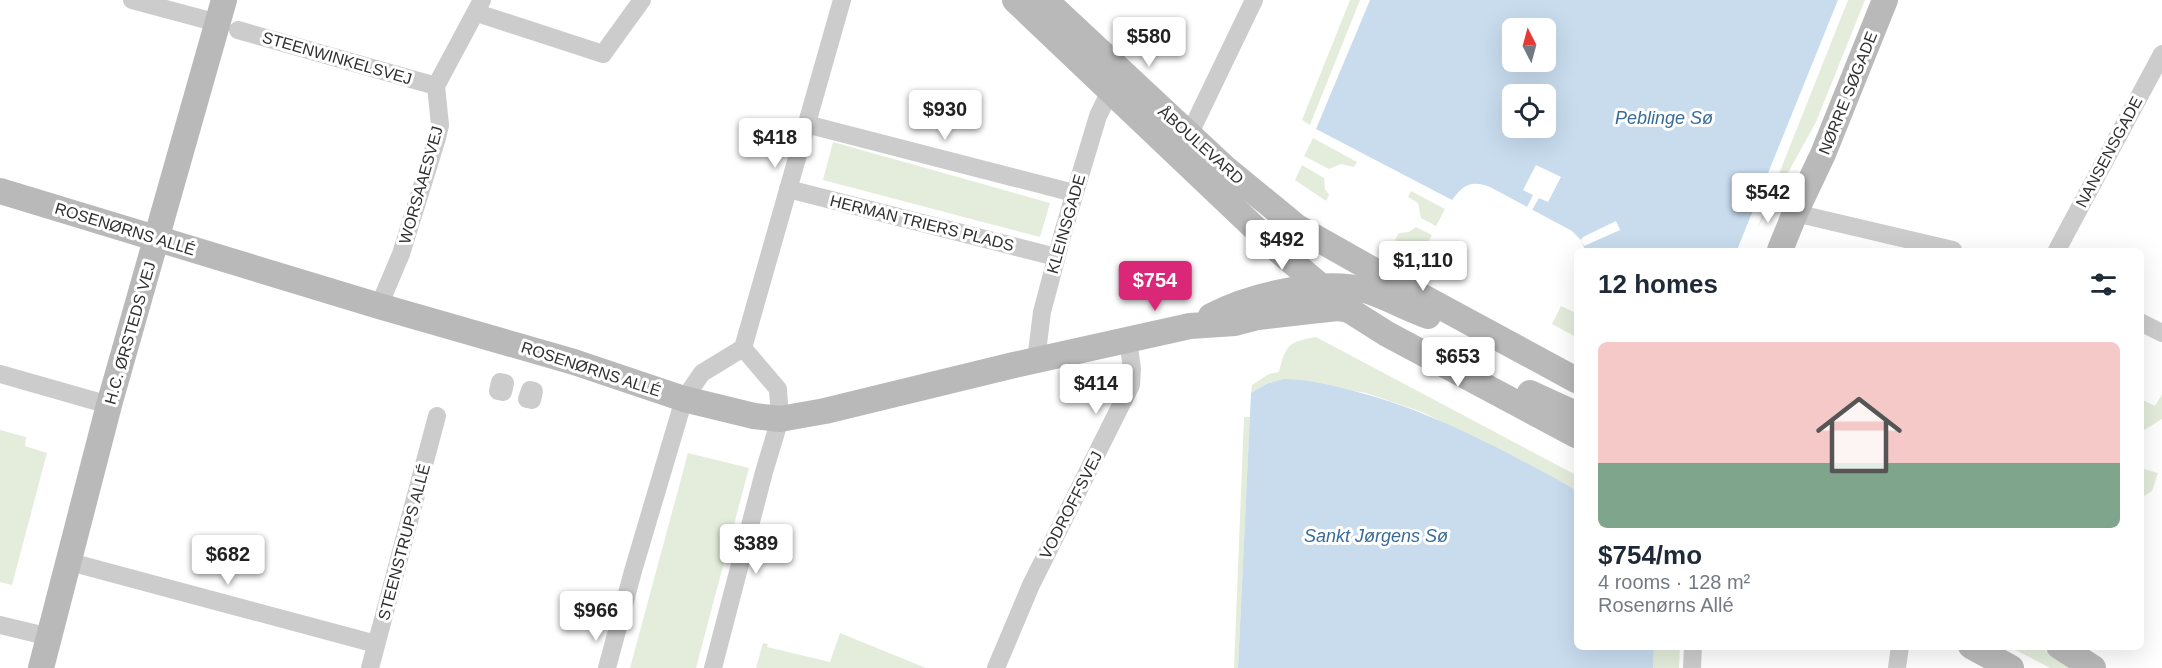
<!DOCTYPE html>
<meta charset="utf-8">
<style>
:root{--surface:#fff;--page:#f6f6f7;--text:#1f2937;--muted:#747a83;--accent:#db2777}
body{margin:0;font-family:Helvetica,sans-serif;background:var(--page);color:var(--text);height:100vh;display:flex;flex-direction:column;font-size:22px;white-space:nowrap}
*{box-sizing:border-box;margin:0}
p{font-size:20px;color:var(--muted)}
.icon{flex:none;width:33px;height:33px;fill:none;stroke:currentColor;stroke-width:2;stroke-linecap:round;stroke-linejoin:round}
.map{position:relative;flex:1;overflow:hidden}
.drawer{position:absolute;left:1574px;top:248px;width:570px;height:402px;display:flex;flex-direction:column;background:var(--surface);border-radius:9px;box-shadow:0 6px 24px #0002}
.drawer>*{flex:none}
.needle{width:39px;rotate:354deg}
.tools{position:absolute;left:1502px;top:18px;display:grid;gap:12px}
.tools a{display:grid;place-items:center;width:54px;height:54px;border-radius:9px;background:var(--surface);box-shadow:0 6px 24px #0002;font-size:30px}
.price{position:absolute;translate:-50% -51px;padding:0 14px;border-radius:6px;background:#fff;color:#222;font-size:20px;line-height:39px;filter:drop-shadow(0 2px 3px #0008)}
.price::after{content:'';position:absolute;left:50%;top:36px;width:18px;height:14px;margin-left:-9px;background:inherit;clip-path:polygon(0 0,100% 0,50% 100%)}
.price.active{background:var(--accent);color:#fff}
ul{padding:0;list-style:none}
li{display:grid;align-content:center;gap:12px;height:318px;padding:0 24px}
li span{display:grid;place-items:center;height:186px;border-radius:9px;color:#555}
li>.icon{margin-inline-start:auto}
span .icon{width:108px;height:108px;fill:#fffc;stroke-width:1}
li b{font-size:26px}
h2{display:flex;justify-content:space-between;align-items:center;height:72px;padding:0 24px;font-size:26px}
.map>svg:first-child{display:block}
.green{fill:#e4eddc}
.water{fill:#c8dcee;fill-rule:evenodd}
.pier{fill:#fff}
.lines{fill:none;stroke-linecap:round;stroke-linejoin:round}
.street{stroke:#ccc;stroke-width:18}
.secondary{stroke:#b9b9b9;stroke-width:26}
.labels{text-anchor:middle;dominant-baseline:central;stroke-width:6;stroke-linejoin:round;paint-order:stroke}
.street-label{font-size:16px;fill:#2f2f2f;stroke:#fff}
.water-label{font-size:18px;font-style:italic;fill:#386b96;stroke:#fff}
</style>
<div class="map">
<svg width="2162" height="668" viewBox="0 0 2162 668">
<rect width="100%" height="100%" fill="#fff"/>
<g class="green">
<path d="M1350,0H1360L1310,125L1302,120Z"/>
<path d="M1848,0H1865L1816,122L1757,229Z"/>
<path d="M1313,138L1357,162L1354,167L1341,164L1329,169L1304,156Z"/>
<path d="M833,142L1050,203L1040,237L823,180Z"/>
<path d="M1302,165L1324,178L1325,189L1329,195L1326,201L1295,180Z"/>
<path d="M1411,191L1445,209L1436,226L1421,218L1418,203L1408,197Z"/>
<path d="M1416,227L1432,235L1421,254L1395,240L1399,233L1409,232Z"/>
<path d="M1561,306L1576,313V337L1552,324Z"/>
<path d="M1316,337L1576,475V490L1521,460L1422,412L1366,393L1283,379L1266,384L1251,393L1252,385L1269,374L1279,372C1286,344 1288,342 1316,337Z"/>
<path d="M2162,394V419L2141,432V395L2143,400L2155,406Z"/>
<path d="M1244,417H1250L1238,668H1234Z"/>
<path d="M0,430L26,437L25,446L47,453L12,585L0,582Z"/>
<path d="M688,453L749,468L696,668H630Z"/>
<path d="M2141,468L2158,473L2152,491L2141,498Z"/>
<path d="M840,633L926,668H756L763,643L768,644L767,647L830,662Z"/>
<path d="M1654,647H1680L1679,668H1653Z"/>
<path d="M2010,647H2039L2074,668H2050Z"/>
</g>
<g class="water">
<path d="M1370,0H1838L1737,250H1585L1581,240L1572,231L1490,187C1471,180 1464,184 1452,200L1316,129ZM1512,28H1545V62H1512ZM1512,94H1545V128H1512Z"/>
<path d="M1283,379C1303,379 1322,383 1342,388C1425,407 1502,449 1576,490V646L1654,647L1653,668H1238L1251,393L1266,384Z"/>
</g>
<g class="pier">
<path d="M1536,165L1561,177L1548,202L1539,198L1532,210L1527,207L1533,195L1523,190Z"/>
<path d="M1616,221L1620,230L1584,246L1581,240L1583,237Z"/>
</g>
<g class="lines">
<g class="street">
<path d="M132,0L218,23"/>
<path d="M477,13L603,54L642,0"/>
<path d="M238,30L436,86"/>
<path d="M806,124L1074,193"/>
<path d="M1189,135L1254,0"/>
<path d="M788,189L1056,257"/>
<path d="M1795,213L1953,250"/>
<path d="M2057,250L2162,54"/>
<path d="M379,306L401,254L437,138L440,125L436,86L482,0"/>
<path d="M2140,322L2162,333"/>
<path d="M1036,360L1042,312L1064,229L1098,116L1110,91"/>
<path d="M0,374L109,405"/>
<path d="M500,382L505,383L503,392L498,391Z"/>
<path d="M530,390L534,391L532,400L527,399Z"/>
<path d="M70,562L376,644"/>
<path d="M0,625L50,637"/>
<path d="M370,668L437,416"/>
<path d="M607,668L633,571L684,399L702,373L743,348L842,0"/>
<path d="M713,668L764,472L780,419L778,389L743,348"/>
<path d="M996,668L1031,585L1131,385L1132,369L1128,340"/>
<path d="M1692,668L1693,646"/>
<path d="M1897,668L1900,646"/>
</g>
<g class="secondary">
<path d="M1015,0L1279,251L1349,310L1387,334L1576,435"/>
<path d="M1045,0L1225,168L1297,227L1373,270L1576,380"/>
<path d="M0,191L379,306L574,362L684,399L754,416L780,419L825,411L1014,365L1190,326L1235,323L1258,317L1310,311L1338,308L1349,310"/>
<path d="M1780,250L1795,213L1823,154L1885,0"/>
<path d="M1211,316C1252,295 1323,278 1368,291C1389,298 1408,309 1428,316"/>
<path d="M1530,393L1576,414"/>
<path d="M1971,646L2011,668"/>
<path d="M2059,646L2093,668"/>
<path d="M41,668L109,405L224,0"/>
</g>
</g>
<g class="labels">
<g class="street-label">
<text transform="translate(337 58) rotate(16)">STEENWINKELSVEJ</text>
<text transform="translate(1848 93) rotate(-68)">NØRRE SØGADE</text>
<text transform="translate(1201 145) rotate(42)">ÅBOULEVARD</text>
<text transform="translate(2109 152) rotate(-62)">NANSENSGADE</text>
<text transform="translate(421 185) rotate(-74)">WORSAAESVEJ</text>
<text transform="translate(922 223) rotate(14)">HERMAN TRIERS PLADS</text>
<text transform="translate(1066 224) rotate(-74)">KLEINSGADE</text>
<text transform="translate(125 229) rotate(17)">ROSENØRNS ALLÉ</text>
<text transform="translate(130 333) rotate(-74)">H.C. ØRSTEDS VEJ</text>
<text transform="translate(591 369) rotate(18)">ROSENØRNS ALLÉ</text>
<text transform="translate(1071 505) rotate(-63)">VODROFFSVEJ</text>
<text transform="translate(404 542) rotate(-75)">STEENSTRUPS ALLÉ</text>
</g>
<g class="water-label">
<text x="1664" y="118">Peblinge Sø</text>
<text x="1376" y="536">Sankt Jørgens Sø</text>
</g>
</g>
</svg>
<div class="tools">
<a><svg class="needle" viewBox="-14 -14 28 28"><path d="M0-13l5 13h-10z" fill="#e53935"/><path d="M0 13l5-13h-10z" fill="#747a83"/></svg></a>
<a><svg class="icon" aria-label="locate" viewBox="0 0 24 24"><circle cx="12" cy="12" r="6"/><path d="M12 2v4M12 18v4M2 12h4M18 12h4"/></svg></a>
</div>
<b class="price" style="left:1149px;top:68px">$580</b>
<b class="price" style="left:945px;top:141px">$930</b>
<b class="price" style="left:775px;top:169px">$418</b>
<b class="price" style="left:1768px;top:224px">$542</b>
<b class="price" style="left:1282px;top:271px">$492</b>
<b class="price" style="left:1423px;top:292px">$1,110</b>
<b class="price active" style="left:1155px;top:312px">$754</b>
<b class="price" style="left:1458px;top:388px">$653</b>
<b class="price" style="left:1096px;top:415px">$414</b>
<b class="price" style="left:756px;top:575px">$389</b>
<b class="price" style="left:228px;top:586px">$682</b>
<b class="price" style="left:596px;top:642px">$966</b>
<section class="drawer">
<h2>12 homes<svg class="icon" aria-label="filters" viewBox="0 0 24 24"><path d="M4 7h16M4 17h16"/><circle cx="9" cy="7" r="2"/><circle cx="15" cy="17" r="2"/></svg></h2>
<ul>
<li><span style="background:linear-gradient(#f6c9c9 65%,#7fa58c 0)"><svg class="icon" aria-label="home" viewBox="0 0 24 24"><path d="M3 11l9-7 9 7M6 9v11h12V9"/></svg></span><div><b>$754/mo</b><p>4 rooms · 128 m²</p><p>Rosenørns Allé</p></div></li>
</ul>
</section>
</div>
